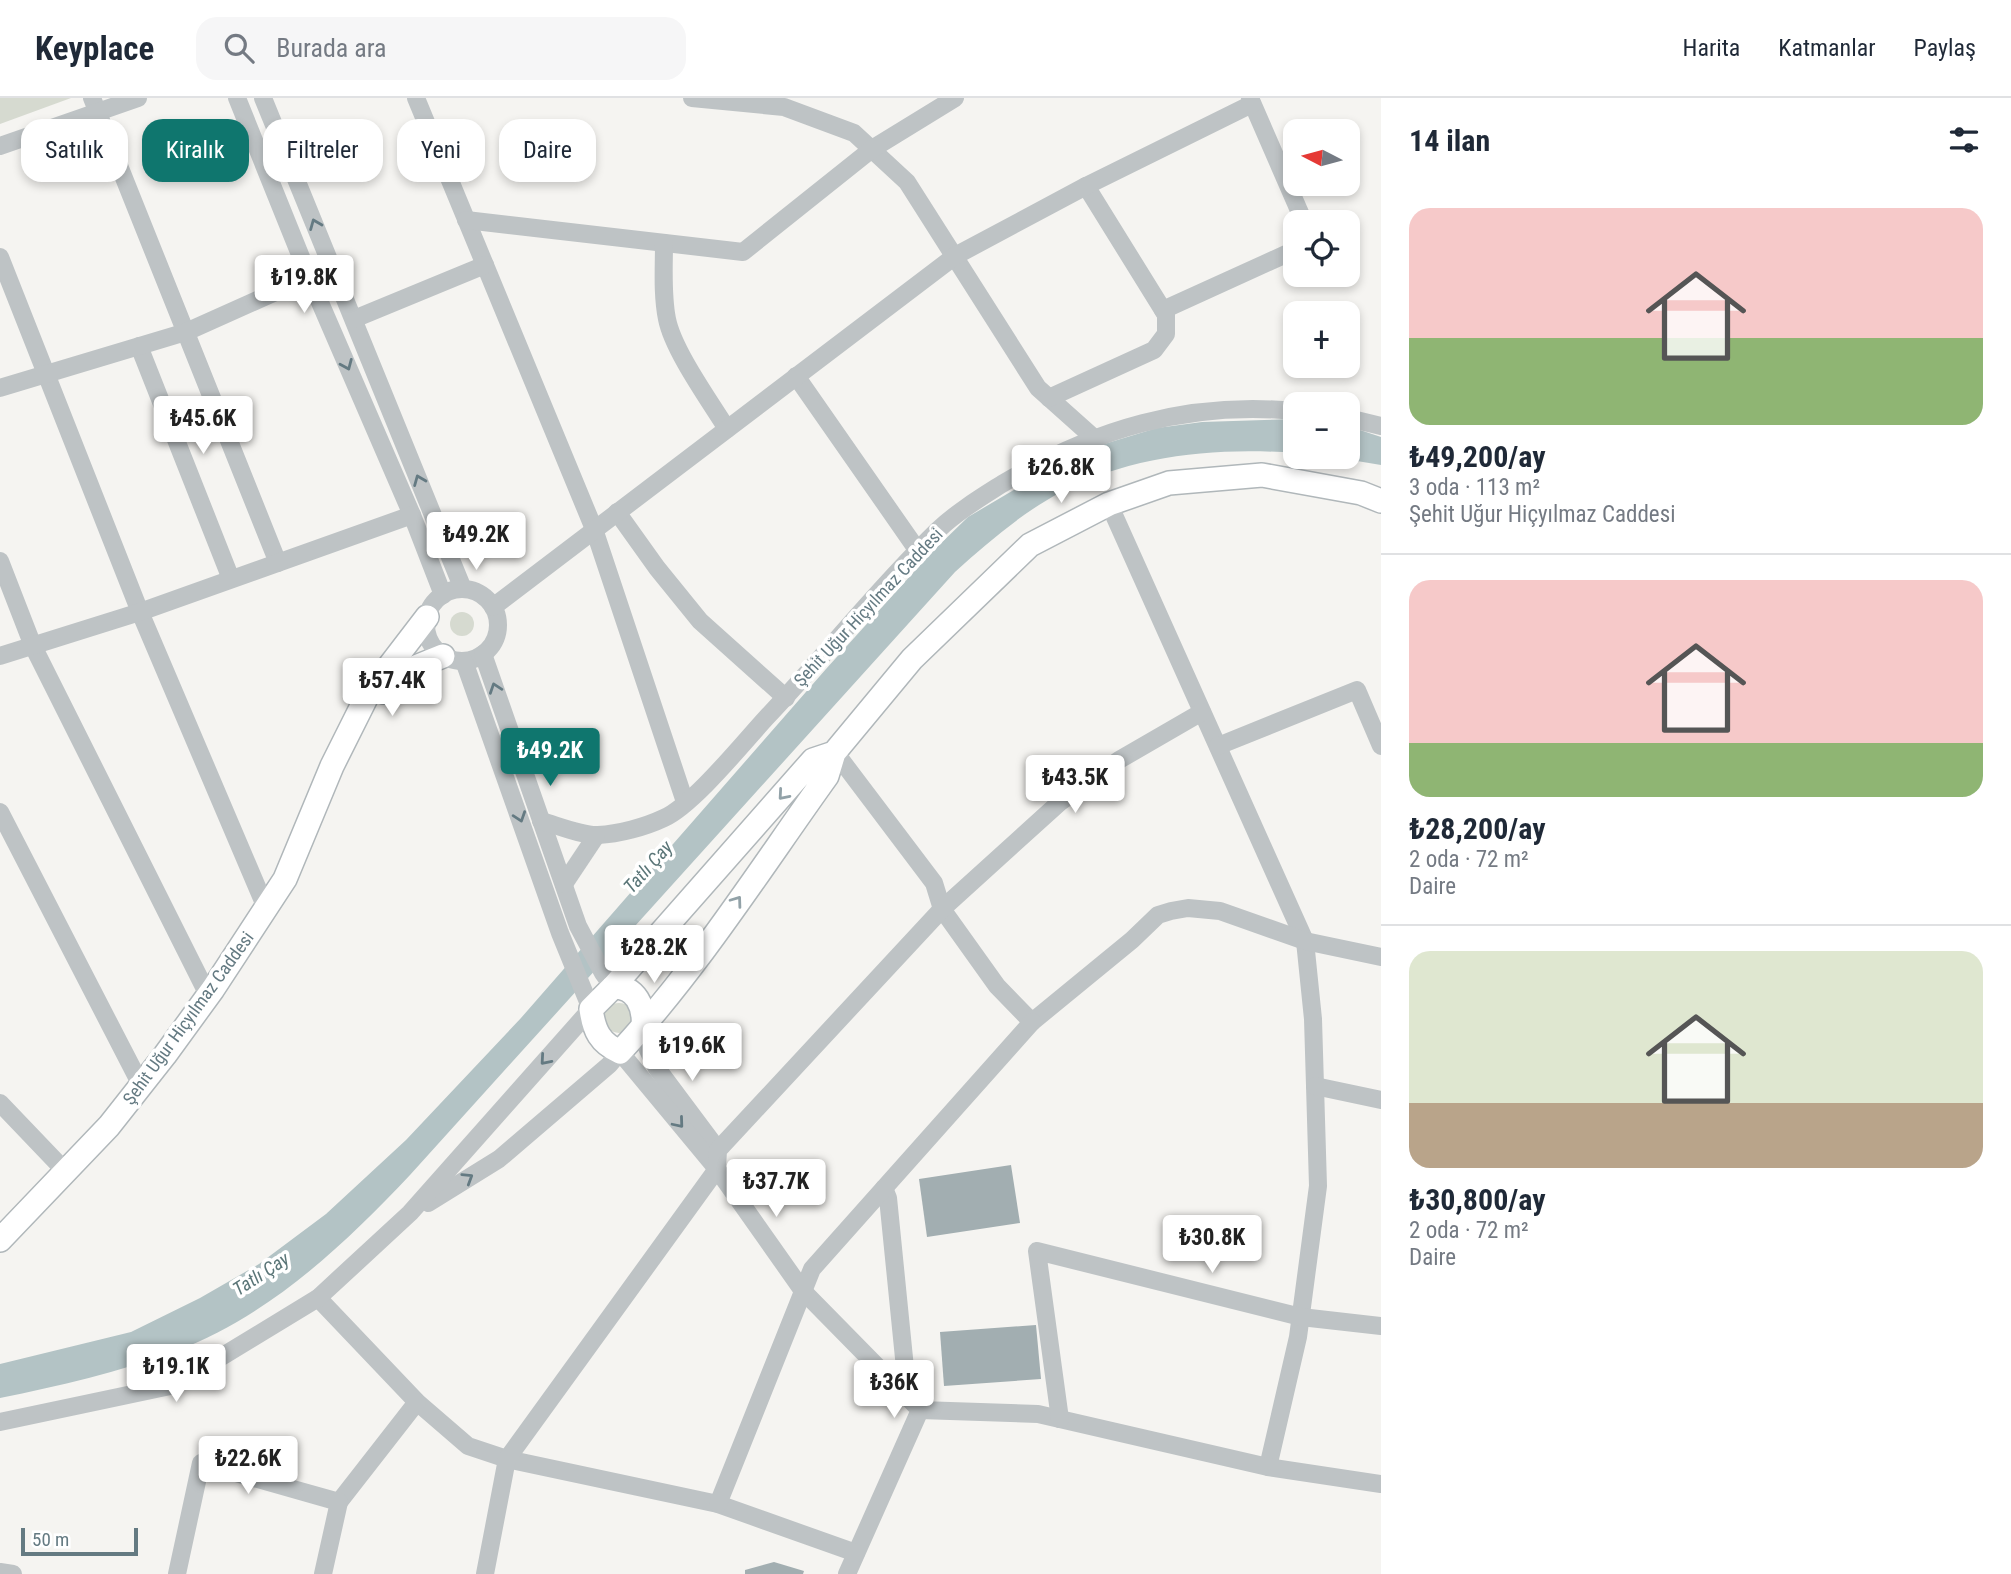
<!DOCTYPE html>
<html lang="tr">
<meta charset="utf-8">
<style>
:root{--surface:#fff;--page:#f6f6f7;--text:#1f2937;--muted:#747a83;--line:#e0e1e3;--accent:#0f766e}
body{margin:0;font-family:"Roboto Condensed",sans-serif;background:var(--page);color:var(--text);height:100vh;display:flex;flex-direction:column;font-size:26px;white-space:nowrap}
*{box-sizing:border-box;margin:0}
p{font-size:23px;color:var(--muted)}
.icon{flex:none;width:38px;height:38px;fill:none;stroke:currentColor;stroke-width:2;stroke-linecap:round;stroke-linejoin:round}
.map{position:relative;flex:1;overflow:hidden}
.drawer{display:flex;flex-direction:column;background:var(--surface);width:630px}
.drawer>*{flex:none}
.hud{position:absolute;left:21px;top:21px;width:665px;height:63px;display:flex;gap:14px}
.needle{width:46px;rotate:276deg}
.buttons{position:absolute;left:1283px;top:21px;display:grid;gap:14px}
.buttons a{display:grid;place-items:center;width:77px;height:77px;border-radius:14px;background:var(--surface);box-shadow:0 4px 10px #0003;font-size:35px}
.scale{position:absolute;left:21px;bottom:18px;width:117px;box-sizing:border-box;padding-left:7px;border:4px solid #647a82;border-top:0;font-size:19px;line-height:24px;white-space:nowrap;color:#647a82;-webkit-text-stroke:5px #fff;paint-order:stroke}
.price{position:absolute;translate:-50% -60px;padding:0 16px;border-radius:7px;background:#fff;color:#222;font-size:23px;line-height:46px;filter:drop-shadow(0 2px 4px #0008)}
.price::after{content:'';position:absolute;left:50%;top:42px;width:21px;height:16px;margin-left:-10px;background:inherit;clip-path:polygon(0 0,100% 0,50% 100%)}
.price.active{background:var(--accent);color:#fff}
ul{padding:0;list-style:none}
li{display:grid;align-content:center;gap:14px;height:371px;padding:0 28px}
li+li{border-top:2px solid var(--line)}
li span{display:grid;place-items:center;height:217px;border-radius:21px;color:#555}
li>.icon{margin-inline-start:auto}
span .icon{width:126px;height:126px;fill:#fffc;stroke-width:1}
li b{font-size:30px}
h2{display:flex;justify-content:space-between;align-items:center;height:84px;padding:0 28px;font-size:30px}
.chip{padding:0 24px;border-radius:21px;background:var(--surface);box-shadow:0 4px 10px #0003;font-size:24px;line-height:63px}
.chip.active{background:var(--accent);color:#fff}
header{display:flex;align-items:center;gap:42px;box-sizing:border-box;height:98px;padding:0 35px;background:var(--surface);border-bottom:2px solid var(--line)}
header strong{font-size:33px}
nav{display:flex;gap:38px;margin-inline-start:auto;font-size:24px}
.search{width:490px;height:63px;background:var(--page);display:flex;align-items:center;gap:18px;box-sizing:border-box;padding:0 24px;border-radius:21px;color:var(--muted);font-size:26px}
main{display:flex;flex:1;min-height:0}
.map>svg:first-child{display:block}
.green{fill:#d6dad0}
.water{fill:#b3c3c5}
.building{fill:#a2aeb1}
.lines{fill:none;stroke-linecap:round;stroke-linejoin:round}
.secondary-casing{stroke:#b0b7ba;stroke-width:26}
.street{stroke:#bec3c5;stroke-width:18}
.secondary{stroke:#fff;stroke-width:23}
.oneway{stroke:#647a82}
.oneway2{stroke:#92a2a8}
.labels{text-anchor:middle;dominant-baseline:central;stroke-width:7;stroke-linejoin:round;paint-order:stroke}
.street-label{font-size:18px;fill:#647a82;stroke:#fff}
.water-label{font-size:19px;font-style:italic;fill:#5b7678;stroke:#fff}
</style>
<header>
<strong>Keyplace</strong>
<div class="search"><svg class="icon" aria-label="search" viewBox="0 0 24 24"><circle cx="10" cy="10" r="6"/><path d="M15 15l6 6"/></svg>Burada ara</div>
<nav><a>Harita</a><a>Katmanlar</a><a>Paylaş</a></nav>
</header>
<main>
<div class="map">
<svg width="1381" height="1476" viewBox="0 0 1381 1476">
<rect width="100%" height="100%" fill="#f5f4f1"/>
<g class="green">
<path d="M0,0H71L0,26Z"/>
<circle cx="462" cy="526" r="12"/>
<circle cx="619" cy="920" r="15"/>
</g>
<g class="water">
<path d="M1295,321V355C1217,349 1132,357 1061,394C1022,415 988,444 955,474L410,1077C343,1148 269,1218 176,1253C119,1274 59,1288 0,1300V1266L131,1234L200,1200L259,1166L326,1116L406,1042L521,920L826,571L931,455L968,419L1070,359L1091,350L1157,330L1202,324Z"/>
<path d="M1348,328L1381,339V367L1333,359H1348Z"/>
</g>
<g class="building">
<path d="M1011,1067L1020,1125L927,1139L919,1081Z"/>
<path d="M1036,1227L1041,1281L944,1288L940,1234Z"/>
<path d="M774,1464L804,1473L803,1476H745V1472Z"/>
</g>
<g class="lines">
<g class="secondary-casing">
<g id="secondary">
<path d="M384,594L406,573L443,558"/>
<path d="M834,655L813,662L613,889L591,911C594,933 600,945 620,954C697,871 761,770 827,678L834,655L912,561L1030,447L1109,406L1169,385L1262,377L1361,395L1381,403"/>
<path d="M613,889C636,888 645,909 643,930"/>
<path d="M0,1142L109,1028L165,957L213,891L285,781L332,668L368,596L427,519"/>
</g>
</g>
<g class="street">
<path d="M92,0L278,465"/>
<path d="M237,0L309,179L412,417L443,497"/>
<path d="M263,0L463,491"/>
<path d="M416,0L594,431L685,704"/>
<path d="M692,0L784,9L854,35L907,84L1038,290L1094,340"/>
<path d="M1250,0L1304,124"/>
<path d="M0,48L138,0"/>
<path d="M466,122L743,154L872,51L955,0"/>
<path d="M664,145C664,169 662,196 667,221C673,252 709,302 727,331"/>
<path d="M0,159L140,514L266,810"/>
<path d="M1163,212L1295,152"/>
<path d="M354,221L485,167"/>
<path d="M139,248L231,481"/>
<path d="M796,278L918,453"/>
<path d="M0,290L186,234L309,179"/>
<path d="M1049,300L1154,252L1166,236V217L1086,88"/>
<path d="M1348,320L1381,328"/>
<path d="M1109,406L1305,843L1313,921L1318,1088L1298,1239L1268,1369"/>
<path d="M617,414L657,470L700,523L786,600"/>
<path d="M0,463L33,548L208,897"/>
<circle cx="462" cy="527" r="36"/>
<path d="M493,509L955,158L1086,88L1252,6"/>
<path d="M483,556L578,828L603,875L613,889"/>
<path d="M0,558L140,514L412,417"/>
<path d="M1218,648L1357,592L1381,648"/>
<path d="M835,654L934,785L942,811L997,888L1032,924L1132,842L1158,817L1171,813L1188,810L1220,813L1305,843L1381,859"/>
<path d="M0,714L141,987"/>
<path d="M541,723C556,727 583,738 598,737C619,736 645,729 664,720C693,707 743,645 766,620C824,559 877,491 938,432C957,414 980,400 1002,386C1094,331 1187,303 1295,313"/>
<path d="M564,786L596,738"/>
<path d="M643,930L648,952L656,969L718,1052"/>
<path d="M1315,988L1381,1002"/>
<path d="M0,1005L66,1074"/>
<path d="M884,1090L888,1100L908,1300"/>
<path d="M428,1105L499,1061L609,967L620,954L717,1071L803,1193L920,1312L847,1476"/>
<path d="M318,1200L417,1304L468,1348L507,1361L718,1406L856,1455"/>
<path d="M920,1312L1038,1316L1268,1369L1381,1386"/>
<path d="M1060,1321L1037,1153L1301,1219L1381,1228"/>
<path d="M0,1324L175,1287L318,1200L410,1115L591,911L560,835L464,563"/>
<path d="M339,1404L417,1304"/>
<path d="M718,1406L812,1171L1032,924"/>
<path d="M0,1474L13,1476"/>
<path d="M177,1476L201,1365L339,1404L323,1476"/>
<path d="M485,1476L507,1361L717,1071L718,1052L942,811L1059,705L1119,662L1202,614"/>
</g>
<use href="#secondary" class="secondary"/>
</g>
<defs><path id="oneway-chevron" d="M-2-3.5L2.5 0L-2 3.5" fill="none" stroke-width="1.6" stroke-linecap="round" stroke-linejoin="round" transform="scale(1.75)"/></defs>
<g class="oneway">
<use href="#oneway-chevron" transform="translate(315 126) rotate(-112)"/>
<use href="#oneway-chevron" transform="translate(347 267) rotate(67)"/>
<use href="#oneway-chevron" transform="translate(419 382) rotate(-112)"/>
<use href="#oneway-chevron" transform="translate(495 590) rotate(-109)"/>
<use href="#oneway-chevron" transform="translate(520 719) rotate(71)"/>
<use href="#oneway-chevron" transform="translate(545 962) rotate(131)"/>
<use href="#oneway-chevron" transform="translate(679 1025) rotate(50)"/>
<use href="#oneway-chevron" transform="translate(468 1080) rotate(-32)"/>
</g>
<g class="oneway2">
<use href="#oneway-chevron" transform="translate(783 697) rotate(131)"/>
<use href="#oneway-chevron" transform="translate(737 803) rotate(-54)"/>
</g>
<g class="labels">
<g class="street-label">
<text transform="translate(868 509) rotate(-47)">Şehit Uğur Hiçyılmaz Caddesi</text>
<text transform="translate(188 920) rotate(-54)">Şehit Uğur Hiçyılmaz Caddesi</text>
</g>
<g class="water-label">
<text transform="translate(648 769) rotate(-48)">Tatlı Çay</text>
<text transform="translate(261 1176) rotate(-33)">Tatlı Çay</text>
</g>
</g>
</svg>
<div class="buttons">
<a><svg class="needle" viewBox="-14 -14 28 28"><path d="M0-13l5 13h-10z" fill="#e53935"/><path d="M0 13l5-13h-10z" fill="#747a83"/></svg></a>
<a><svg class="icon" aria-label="locate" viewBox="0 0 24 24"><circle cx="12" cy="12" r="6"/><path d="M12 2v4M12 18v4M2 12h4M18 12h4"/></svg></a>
<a>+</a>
<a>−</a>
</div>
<div class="scale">50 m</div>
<b class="price" style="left:304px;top:217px">₺19.8K</b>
<b class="price" style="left:203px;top:358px">₺45.6K</b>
<b class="price" style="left:1061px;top:407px">₺26.8K</b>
<b class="price" style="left:476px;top:474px">₺49.2K</b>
<b class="price" style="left:392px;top:620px">₺57.4K</b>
<b class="price active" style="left:550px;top:690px">₺49.2K</b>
<b class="price" style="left:1075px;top:717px">₺43.5K</b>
<b class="price" style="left:654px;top:887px">₺28.2K</b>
<b class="price" style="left:692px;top:985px">₺19.6K</b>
<b class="price" style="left:776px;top:1121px">₺37.7K</b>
<b class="price" style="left:1212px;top:1177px">₺30.8K</b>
<b class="price" style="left:176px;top:1306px">₺19.1K</b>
<b class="price" style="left:894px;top:1322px">₺36K</b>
<b class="price" style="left:248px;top:1398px">₺22.6K</b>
<div class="hud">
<a class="chip">Satılık</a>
<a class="chip active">Kiralık</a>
<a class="chip">Filtreler</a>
<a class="chip">Yeni</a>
<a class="chip">Daire</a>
</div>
</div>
<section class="drawer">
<h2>14 ilan<svg class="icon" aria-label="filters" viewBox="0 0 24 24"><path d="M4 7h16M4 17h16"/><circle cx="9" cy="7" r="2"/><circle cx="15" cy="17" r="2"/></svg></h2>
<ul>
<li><span style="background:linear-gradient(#f6c9c9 60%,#8fb573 0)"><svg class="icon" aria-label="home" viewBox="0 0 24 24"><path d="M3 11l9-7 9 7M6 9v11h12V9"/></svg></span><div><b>₺49,200/ay</b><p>3 oda · 113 m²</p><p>Şehit Uğur Hiçyılmaz Caddesi</p></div></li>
<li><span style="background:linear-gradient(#f6c9c9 75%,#8fb573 0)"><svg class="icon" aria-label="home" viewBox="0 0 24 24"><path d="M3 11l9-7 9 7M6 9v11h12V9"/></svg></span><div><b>₺28,200/ay</b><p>2 oda · 72 m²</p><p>Daire</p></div></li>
<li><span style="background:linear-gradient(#dfe7d0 70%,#b9a48a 0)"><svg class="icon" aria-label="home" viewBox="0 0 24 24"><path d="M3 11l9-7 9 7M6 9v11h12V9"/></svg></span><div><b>₺30,800/ay</b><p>2 oda · 72 m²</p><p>Daire</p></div></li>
</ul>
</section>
</main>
